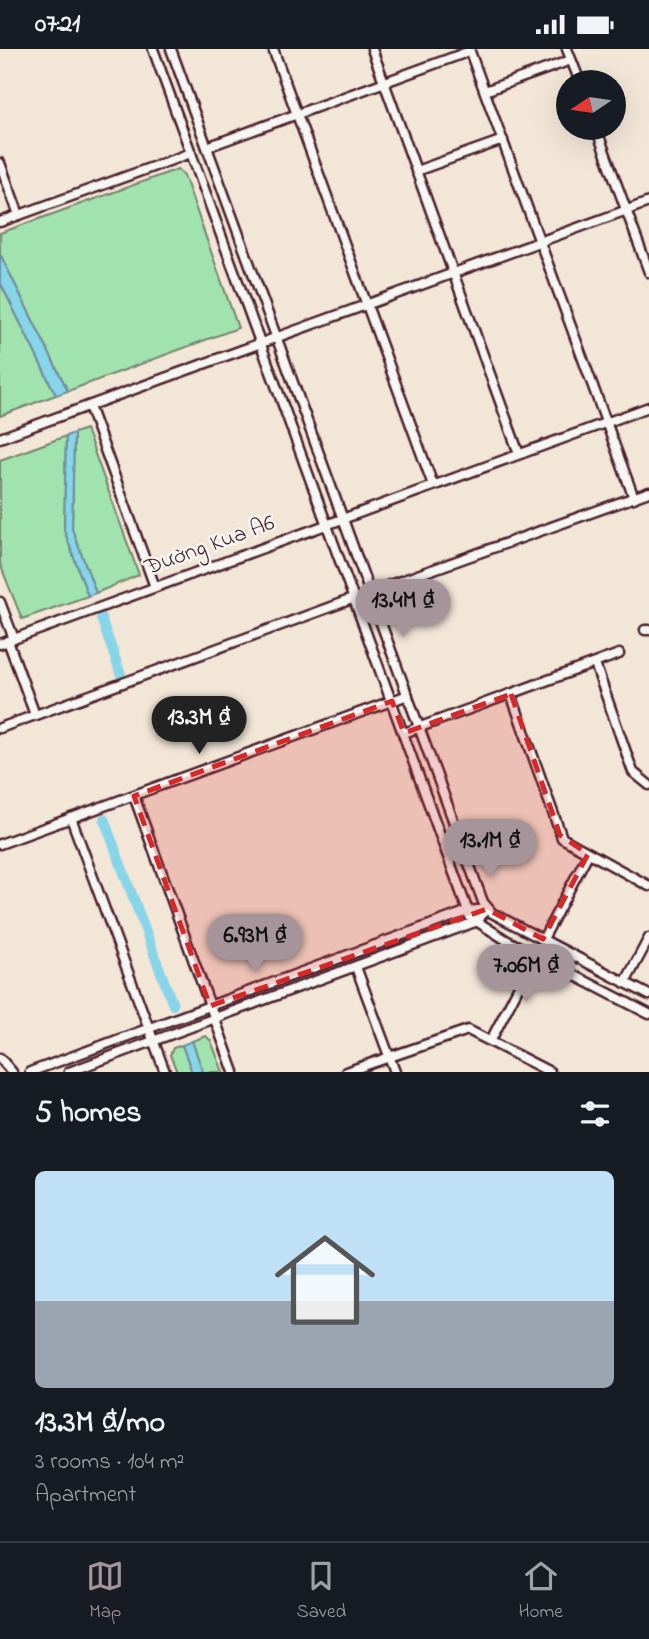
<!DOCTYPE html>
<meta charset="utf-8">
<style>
:root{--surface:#171b24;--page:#242831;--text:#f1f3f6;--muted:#9ea1a6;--line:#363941;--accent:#a6949b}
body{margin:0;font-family:"Indie Flower",sans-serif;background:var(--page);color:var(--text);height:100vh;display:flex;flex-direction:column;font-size:26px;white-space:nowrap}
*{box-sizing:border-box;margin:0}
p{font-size:23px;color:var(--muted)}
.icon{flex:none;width:38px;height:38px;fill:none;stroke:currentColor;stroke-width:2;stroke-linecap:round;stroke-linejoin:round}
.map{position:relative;height:1023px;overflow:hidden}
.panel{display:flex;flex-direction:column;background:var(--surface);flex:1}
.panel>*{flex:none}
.needle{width:46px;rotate:257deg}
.controls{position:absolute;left:556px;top:21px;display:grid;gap:14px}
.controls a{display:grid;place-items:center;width:70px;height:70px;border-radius:50%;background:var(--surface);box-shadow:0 7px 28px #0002;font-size:35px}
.price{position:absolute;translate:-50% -60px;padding:0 16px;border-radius:24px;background:var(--accent);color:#111;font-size:23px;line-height:46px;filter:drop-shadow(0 2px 4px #0008)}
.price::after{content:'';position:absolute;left:50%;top:42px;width:21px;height:16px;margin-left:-10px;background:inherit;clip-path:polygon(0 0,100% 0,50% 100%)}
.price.selected{background:#222;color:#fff}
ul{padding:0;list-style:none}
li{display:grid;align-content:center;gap:14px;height:371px;padding:0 35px}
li+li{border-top:2px solid var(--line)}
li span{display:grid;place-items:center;height:217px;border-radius:10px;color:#555}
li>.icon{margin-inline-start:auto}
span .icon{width:126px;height:126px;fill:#fffc;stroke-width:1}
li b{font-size:30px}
h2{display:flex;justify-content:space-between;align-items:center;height:84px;padding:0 35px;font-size:30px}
.status{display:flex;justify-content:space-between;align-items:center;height:49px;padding:0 35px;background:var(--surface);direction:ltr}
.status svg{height:19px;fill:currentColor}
.menu{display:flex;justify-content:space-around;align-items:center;height:98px;border-top:2px solid var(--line);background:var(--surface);font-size:19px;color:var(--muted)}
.menu a{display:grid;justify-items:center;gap:4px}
.menu .selected{color:var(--accent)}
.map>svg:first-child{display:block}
.green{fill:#a0e3ae;stroke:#75816c;stroke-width:2}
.water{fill:#88d4e8;stroke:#6f8c9c;stroke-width:2}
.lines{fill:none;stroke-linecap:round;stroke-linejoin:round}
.canal{stroke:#88d4e8;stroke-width:10}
.street-casing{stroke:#4a1f2b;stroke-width:13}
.street{stroke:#f6f6f2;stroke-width:8}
.marked{fill:#d62828;fill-opacity:0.2;stroke:#d62828;stroke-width:5;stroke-dasharray:14 9;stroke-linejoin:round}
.labels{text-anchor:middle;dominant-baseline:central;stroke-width:5;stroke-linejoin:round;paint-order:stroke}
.street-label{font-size:23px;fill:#4a1f2b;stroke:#f6f6f2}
</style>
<div class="status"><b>07:21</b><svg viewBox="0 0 49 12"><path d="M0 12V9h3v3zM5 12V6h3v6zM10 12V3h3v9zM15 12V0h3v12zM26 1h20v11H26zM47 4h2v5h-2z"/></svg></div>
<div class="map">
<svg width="649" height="1023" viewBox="0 0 649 1023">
<rect width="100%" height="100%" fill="#f2e6d7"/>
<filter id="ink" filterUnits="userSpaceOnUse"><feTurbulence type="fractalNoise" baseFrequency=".0143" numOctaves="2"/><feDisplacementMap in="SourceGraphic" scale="14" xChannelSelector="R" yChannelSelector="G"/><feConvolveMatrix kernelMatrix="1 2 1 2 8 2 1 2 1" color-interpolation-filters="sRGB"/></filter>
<g filter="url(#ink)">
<g class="green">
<path d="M178,120L184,126L238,279L68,342L0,205V184Z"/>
<path d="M0,233L56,346L0,367Z"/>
<path d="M86,380L139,526L96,544L72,480L74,384Z"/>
<path d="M66,387L64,481L88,547L22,570L0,515V411Z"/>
<path d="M206,987L211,992L223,1023H203L192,992Z"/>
<path d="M182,996L192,1023H177L170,1006L173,999Z"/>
</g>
<g class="water">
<path d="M0,205L68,342L56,346L0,233Z"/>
<path d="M74,384L72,480L96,544L88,547L64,481L66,387Z"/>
<path d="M192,992L203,1023H192L182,996Z"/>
</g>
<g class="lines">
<g class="canal">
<path d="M101,569L121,626"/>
<path d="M104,770L173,956"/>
</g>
<g class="street-casing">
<g id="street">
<path d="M153,0L470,868L506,891L649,965"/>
<path d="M171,0L483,853L492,864L649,946"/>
<path d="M273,0L433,436"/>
<path d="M372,0L519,405"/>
<path d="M469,0L634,449"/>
<path d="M567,0L580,33"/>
<path d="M485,42L571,11"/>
<path d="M596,79L649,223"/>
<path d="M207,98L470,2"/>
<path d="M0,114L19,166"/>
<path d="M416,122L503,91"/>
<path d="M0,173L191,104"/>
<path d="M89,357L155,538"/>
<path d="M0,389L649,153"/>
<path d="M370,543L649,443"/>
<path d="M0,553L14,590"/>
<path d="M645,581H649"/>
<path d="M8,592L35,666"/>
<path d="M0,595L649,358"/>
<path d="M595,615L633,723L649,736"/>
<path d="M511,645L562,789L649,837"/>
<path d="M0,679L355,549"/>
<path d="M404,684L619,605"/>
<path d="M134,747L234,1023"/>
<path d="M71,769L165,1023"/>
<path d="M0,795L408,646"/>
<path d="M543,890L588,805"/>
<path d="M356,918L395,1023"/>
<path d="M625,934L649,889"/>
<path d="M491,991L535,906"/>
<path d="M0,1009L12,1023"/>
<path d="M30,1023L468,862L488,860"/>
<path d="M69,1023L475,873L488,860"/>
<path d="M346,1023L468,981L550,1023"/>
</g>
</g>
<use href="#street" class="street"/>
</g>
</g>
<path class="marked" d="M511,645L560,786L588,805L543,890L487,860L210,957L134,747L392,652L404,684Z"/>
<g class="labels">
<g class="street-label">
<text transform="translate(210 497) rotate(-20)">Đường Kua A6</text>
</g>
</g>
</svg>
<div class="controls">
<a><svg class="needle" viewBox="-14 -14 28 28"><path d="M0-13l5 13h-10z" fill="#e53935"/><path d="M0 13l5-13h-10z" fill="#9ea1a6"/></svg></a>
</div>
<b class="price" style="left:403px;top:590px">13.4M ₫</b>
<b class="price selected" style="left:199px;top:707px">13.3M ₫</b>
<b class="price" style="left:490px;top:830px">13.1M ₫</b>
<b class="price" style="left:255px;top:925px">6.93M ₫</b>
<b class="price" style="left:526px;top:955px">7.06M ₫</b>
</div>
<section class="panel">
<h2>5 homes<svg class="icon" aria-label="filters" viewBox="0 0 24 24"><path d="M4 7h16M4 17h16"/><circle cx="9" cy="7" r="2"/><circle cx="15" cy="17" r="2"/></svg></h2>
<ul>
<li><span style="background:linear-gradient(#bfe0f5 60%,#9aa5b1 0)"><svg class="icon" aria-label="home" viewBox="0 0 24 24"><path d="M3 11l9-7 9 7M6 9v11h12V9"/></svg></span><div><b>13.3M ₫/mo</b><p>3 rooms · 104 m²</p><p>Apartment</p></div></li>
</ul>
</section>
<nav class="menu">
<a class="selected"><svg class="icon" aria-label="map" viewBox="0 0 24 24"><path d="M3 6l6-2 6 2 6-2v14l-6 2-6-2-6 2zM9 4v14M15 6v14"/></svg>Map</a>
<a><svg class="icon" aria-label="saved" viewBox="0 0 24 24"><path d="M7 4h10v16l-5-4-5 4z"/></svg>Saved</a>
<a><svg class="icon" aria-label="home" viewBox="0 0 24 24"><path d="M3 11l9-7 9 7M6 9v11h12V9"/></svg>Home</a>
</nav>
